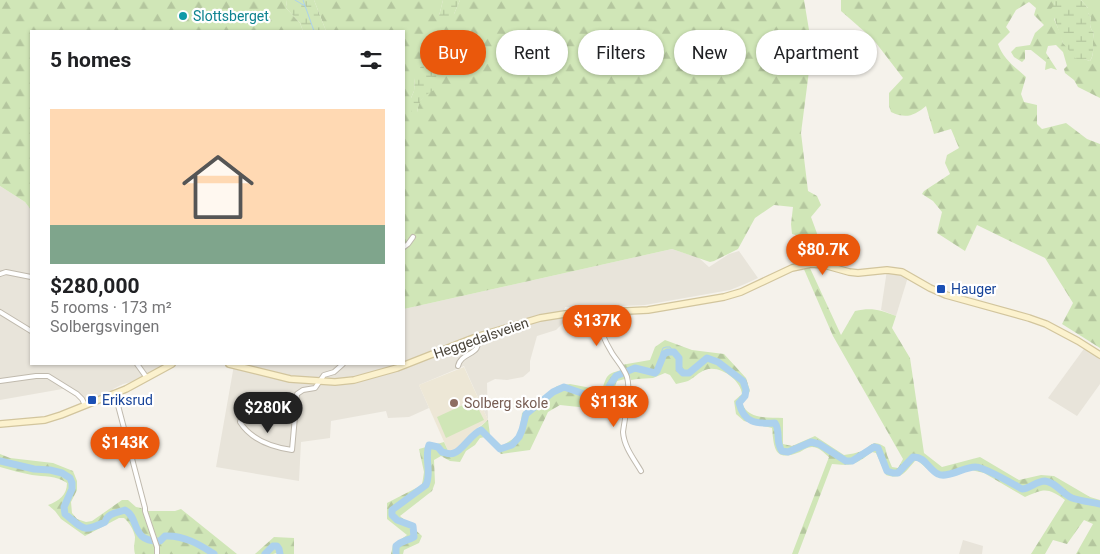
<!DOCTYPE html>
<meta charset="utf-8">
<style>
:root{--surface:#fff;--page:#f6f6f6;--text:#202124;--muted:#757577;--line:#e0e0e0;--accent:#ea580c}
body{margin:0;font-family:Roboto,sans-serif;background:var(--page);color:var(--text);height:100vh;display:flex;flex-direction:column;font-size:19px;white-space:nowrap}
*{box-sizing:border-box;margin:0}
p{font-size:16px;color:var(--muted)}
.icon{flex:none;width:28px;height:28px;fill:none;stroke:currentColor;stroke-width:2;stroke-linecap:round;stroke-linejoin:round}
.map{position:relative;flex:1;overflow:hidden}
.panel{position:absolute;left:30px;top:30px;width:375px;height:335px;display:flex;flex-direction:column;background:var(--surface);border-radius:0px;box-shadow:0 1px 4px #0004}
.panel>*{flex:none}
.banner{position:absolute;left:420px;top:30px;width:475px;height:45px;display:flex;gap:10px}
.price{position:absolute;translate:-50% -42px;padding:0 11px;border-radius:18px;background:var(--accent);color:#fff;font-size:16px;line-height:32px;filter:drop-shadow(0 1px 2px #0008)}
.price::after{content:'';position:absolute;left:50%;top:30px;width:15px;height:11px;margin-left:-8px;background:inherit;clip-path:polygon(0 0,100% 0,50% 100%)}
.price.on{background:#222;color:#fff}
ul{padding:0;list-style:none}
li{display:grid;align-content:center;gap:10px;height:265px;padding:0 20px}
li+li{border-top:1px solid var(--line)}
li span{display:grid;place-items:center;height:155px;border-radius:0px;color:#555}
li>.icon{margin-inline-start:auto}
span .icon{width:90px;height:90px;fill:#fffc;stroke-width:1}
li b{font-size:21px}
h2{display:flex;justify-content:space-between;align-items:center;height:60px;padding:0 20px;font-size:21px}
.tag{padding:0 18px;border-radius:22px;background:var(--surface);box-shadow:0 1px 4px #0004;font-size:18px;line-height:45px}
.tag.on{background:var(--accent);color:#fff}
.map>svg:first-child{display:block}
.residential{fill:#e8e4da}
.education{fill:#ede7d6}
.green{fill:#d0e6b7}
.forest{fill:url(#forest-firs);fill-rule:evenodd}
.wetland{fill:url(#wetland-marsh)}
.lines{fill:none;stroke-linecap:round;stroke-linejoin:round}
.stream{stroke:#acd1ed;stroke-width:1}
.river{stroke:#acd1ed;stroke-width:7}
.minor-casing{stroke:#c0baae;stroke-width:6}
.secondary-casing{stroke:#d2c59d;stroke-width:8}
.minor{stroke:#fff;stroke-width:4}
.secondary{stroke:#fcf2ce;stroke-width:5.5}
.culture-dot{fill:#0f9aa8;stroke:#fff;stroke-width:2}
.transit-dot{fill:#1a4fb4;stroke:#fff;stroke-width:2}
.education-dot{fill:#8d6e63;stroke:#fff;stroke-width:2}
.labels{text-anchor:middle;dominant-baseline:central;stroke-width:4.5;stroke-linejoin:round;paint-order:stroke}
.culture-label{font-size:14px;fill:#0d838f;stroke:#fff;text-anchor:start}
.transit-label{font-size:14px;fill:#164399;stroke:#fff;text-anchor:start}
.street-label{font-size:14px;fill:#494339;stroke:#fff}
.education-label{font-size:14px;fill:#785e54;stroke:#fff;text-anchor:start}
</style>
<div class="map">
<svg width="1100" height="554" viewBox="0 0 1100 554">
<defs>
<pattern id="forest-firs" width="22" height="20" patternUnits="userSpaceOnUse" patternTransform="scale(1.25)"><rect width="22" height="20" fill="#d0e6b7"/><path d="M5 1l3.5 6h-7zM16 11l3.5 6h-7z" fill="#b4c69e"/></pattern>
<pattern id="wetland-marsh" width="20" height="14" patternUnits="userSpaceOnUse" patternTransform="scale(1.25)"><rect width="20" height="14" fill="#d0e6b7"/><path d="M1 5h8M5 5V1M11 12h8M15 12V8" fill="none" stroke="#b4c69e"/></pattern>
</defs>
<rect width="100%" height="100%" fill="#f5f2eb"/>
<g class="residential">
<path d="M0,186L25,202L31,210V364H172L147,378L123,384L113,389L115,394L85,405L82,399L68,388L0,400Z"/>
<path d="M672,249L699,258L709,267L729,254L739,251L758,278L745,284L730,290L645,305L596,307H565L562,317L565,321L556,330L537,336L530,361V371L523,377L507,380L495,379L487,383L488,420L464,366L419,385L429,408L409,417L388,418L386,411L331,421L330,438L301,442L299,481L216,467L234,365L229,364H404V309Z"/>
<path d="M887,270L908,277L896,316L881,310Z"/>
<path d="M1086,346L1100,359V384L1077,416L1048,398Z"/>
<path d="M963,540L983,546L982,554H959Z"/>
</g>
<path class="education" d="M464,367L488,420L472,432L462,445L458,453H449L419,385Z"/>
<path class="green" d="M474,400L484,420L446,438L437,417Z"/>
<g class="forest">
<path d="M0,0H287L286,8L300,23L303,31H31V210L25,202L0,186Z"/>
<path d="M314,0H443L439,16L454,14L460,0H804L812,48L801,133L808,191L817,196L821,205L811,217L826,258L821,257L814,240L792,234L791,224L793,207L774,205L755,218L738,249L714,261L710,262L672,249L404,309V31H326ZM415,78L424,96L419,102L417,112L411,98L414,91Z"/>
<path d="M841,0H1055L1054,19L1061,35L1063,43L1084,59L1090,61C1096,52 1091,43 1094,33C1090,28 1089,24 1091,18L1088,13V8L1081,0H1100V98L1078,87L1074,80L1065,73L1064,69L1067,66L1063,52L1056,45L1048,46L1046,53L1057,70L1051,68L1045,70L1046,62L1031,50H1025V59L1022,62L1014,57L1011,52L1016,47L1030,45L1035,33L1044,25L1034,15L1036,8L1029,2L1016,10L1006,27L1010,32L998,44C1003,59 1015,67 1026,77L1021,94L1024,102L1037,105V124L1042,129L1066,123L1087,139L1100,144V348L1062,324L1073,303L1045,258L977,225L965,251L937,233L942,212L933,201L922,194L924,191L950,174L945,163L947,155L959,148L951,129L934,134L926,106C914,116 906,119 891,112L889,106V93L903,78L873,39L841,11Z"/>
<path d="M809,266L841,335L855,311C872,307 880,310 896,316L892,328L910,358L924,453L942,467L980,457L1019,480L1041,475L1054,476L1090,497L1100,500V554H1076L1093,524L1084,520L1067,544L1053,540L1045,554H1031L1065,500C1047,487 1044,489 1025,497L984,473L971,470L944,478L937,477L918,461H915C905,472 902,480 886,475L876,453L872,452C855,465 853,466 832,464L798,554H792L829,457C824,453 819,447 812,447C808,447 803,450 800,452C775,462 774,450 772,428L744,421L736,414L734,401L742,394C741,380 719,364 705,370C699,372 694,378 688,381C685,382 680,383 676,384L670,375L665,373L653,378L637,379L631,380L630,377L621,365L650,360L655,347L665,340L692,350L724,354L746,378L750,391L742,403C748,420 768,417 783,418V444L792,446L815,436L844,455C850,454 857,453 862,451C872,446 872,439 885,447L887,455L892,467L898,468L903,459L833,336L803,267Z"/>
<path d="M623,370L629,378L617,381L607,410L560,405L548,412L530,450L501,454L485,437L480,438L475,445L466,451L460,462L450,461L441,456L434,460L435,483L432,491L400,516L422,536L419,543L404,550L403,554H391L393,545L407,535L387,519V503L422,485L424,472L419,449L444,442L449,453H458C466,439 476,430 488,420L490,435L502,446L519,435L522,413L557,386L570,384L602,390C607,375 607,373 623,370Z"/>
<path d="M0,454L10,458L53,463L73,471L77,481V490L71,502L72,513L77,519L86,522L92,521L122,500H128L136,507L141,508L145,511H175L181,509L237,554H135C133,545 135,544 135,537C134,530 129,522 124,518H119L85,536L61,519L55,511L48,505C59,501 67,495 67,483C56,475 44,477 32,475C21,473 11,470 0,467Z"/>
<path d="M274,537L294,538V554H277V553L273,554H255Z"/>
</g>
<g class="wetland">
<path d="M287,0H314L326,31H303L300,23L286,8Z"/>
<path d="M443,0H460L454,14L445,26H443L439,16Z"/>
<path d="M1055,0H1081L1088,8V13L1091,18C1089,24 1090,28 1094,33C1091,43 1096,52 1090,61L1084,59H1076L1063,43L1051,9L1055,4Z"/>
<path d="M433,53L437,77L434,90C422,97 420,99 417,112L411,114V98L414,91L415,78L422,64L431,54Z"/>
</g>
<g class="lines">
<g class="stream">
<path d="M295,0L305,6"/>
<path d="M303,0L314,31"/>
<path d="M662,358L661,353L663,348L666,347H670L674,352"/>
</g>
<g class="river">
<path d="M0,461L34,469L50,470L62,473L70,478L72,483V489L64,507L65,514C84,529 82,533 105,522C108,513 116,513 125,510C140,518 130,542 160,541L165,536C183,535 199,544 214,554"/>
<path d="M265,554L273,546H277L279,549L280,554"/>
<path d="M396,554V546C403,540 407,541 414,537L413,526L397,520L392,515V510L426,485C432,472 424,458 429,445L438,447L442,452C446,453 450,455 454,453C462,451 471,434 481,430L500,449L512,445L519,437L522,430L526,414L553,392L564,387L599,399L603,397L610,385L616,376L635,368L655,373L657,371L664,354L668,352H674L679,358V369L683,373H689L707,358L718,362L743,381L746,390L745,396L739,403C744,423 756,424 775,423C781,432 775,442 782,451L788,452L811,442L819,444L846,461H852L874,447L878,448L887,471L893,473H898L913,457C926,457 928,469 938,474C947,479 966,466 976,467C984,467 1013,484 1022,489C1030,489 1036,481 1045,481C1056,482 1062,494 1072,498C1081,501 1091,502 1100,504"/>
</g>
<g class="minor-casing">
<g id="minor">
<path d="M404,247L408,244L413,237"/>
<path d="M0,274L6,272L31,277"/>
<path d="M0,312L31,331"/>
<path d="M596,313C599,328 604,340 612,353C617,361 624,368 627,377C631,392 625,416 623,432C624,447 634,459 641,471"/>
<path d="M137,364L147,378"/>
<path d="M458,366C461,351 484,356 476,337"/>
<path d="M0,381L36,376H48L77,394L82,399L85,405"/>
<path d="M115,394L145,508V511L157,547V554"/>
<path d="M251,408C244,409 241,415 240,422C251,440 272,447 292,450L297,394L303,390L315,388L324,375L334,372L343,364"/>
</g>
</g>
<g class="secondary-casing">
<g id="secondary">
<path d="M229,364L290,379L335,382L354,380L397,368L476,337L540,318L565,314L648,310L724,297L741,292L792,268L811,264L824,265L849,272L858,273L887,270L902,272L930,288L946,295L1029,318L1046,324L1078,341L1100,355"/>
<path d="M0,424L45,420L61,415L126,389L172,364"/>
</g>
</g>
<use href="#minor" class="minor"/>
<use href="#secondary" class="secondary"/>
</g>
<circle class="culture-dot" cx="183" cy="16" r="5"/>
<g class="transit-dot">
<rect x="936" y="284" width="10" height="10" rx="2.5"/>
<rect x="87" y="395" width="10" height="10" rx="2.5"/>
</g>
<circle class="education-dot" cx="454" cy="403" r="5"/>
<g class="labels">
<g class="culture-label">
<text x="193" y="16">Slottsberget</text>
</g>
<g class="transit-label">
<text x="951" y="289">Hauger</text>
<text x="102" y="400">Eriksrud</text>
</g>
<g class="street-label">
<text transform="translate(481 338) rotate(-19)">Heggedalsveien</text>
</g>
<g class="education-label">
<text x="464" y="403">Solberg skole</text>
</g>
</g>
</svg>
<b class="price" style="left:823px;top:276px">$80.7K</b>
<b class="price" style="left:597px;top:347px">$137K</b>
<b class="price" style="left:614px;top:428px">$113K</b>
<b class="price on" style="left:268px;top:434px">$280K</b>
<b class="price" style="left:125px;top:469px">$143K</b>
<div class="banner">
<a class="tag on">Buy</a>
<a class="tag">Rent</a>
<a class="tag">Filters</a>
<a class="tag">New</a>
<a class="tag">Apartment</a>
</div>
<section class="panel">
<h2>5 homes<svg class="icon" aria-label="filters" viewBox="0 0 24 24"><path d="M4 7h16M4 17h16"/><circle cx="9" cy="7" r="2"/><circle cx="15" cy="17" r="2"/></svg></h2>
<ul>
<li><span style="background:linear-gradient(#ffd9b3 75%,#7fa58c 0)"><svg class="icon" aria-label="home" viewBox="0 0 24 24"><path d="M3 11l9-7 9 7M6 9v11h12V9"/></svg></span><div><b>$280,000</b><p>5 rooms · 173 m²</p><p>Solbergsvingen</p></div></li>
</ul>
</section>
</div>
